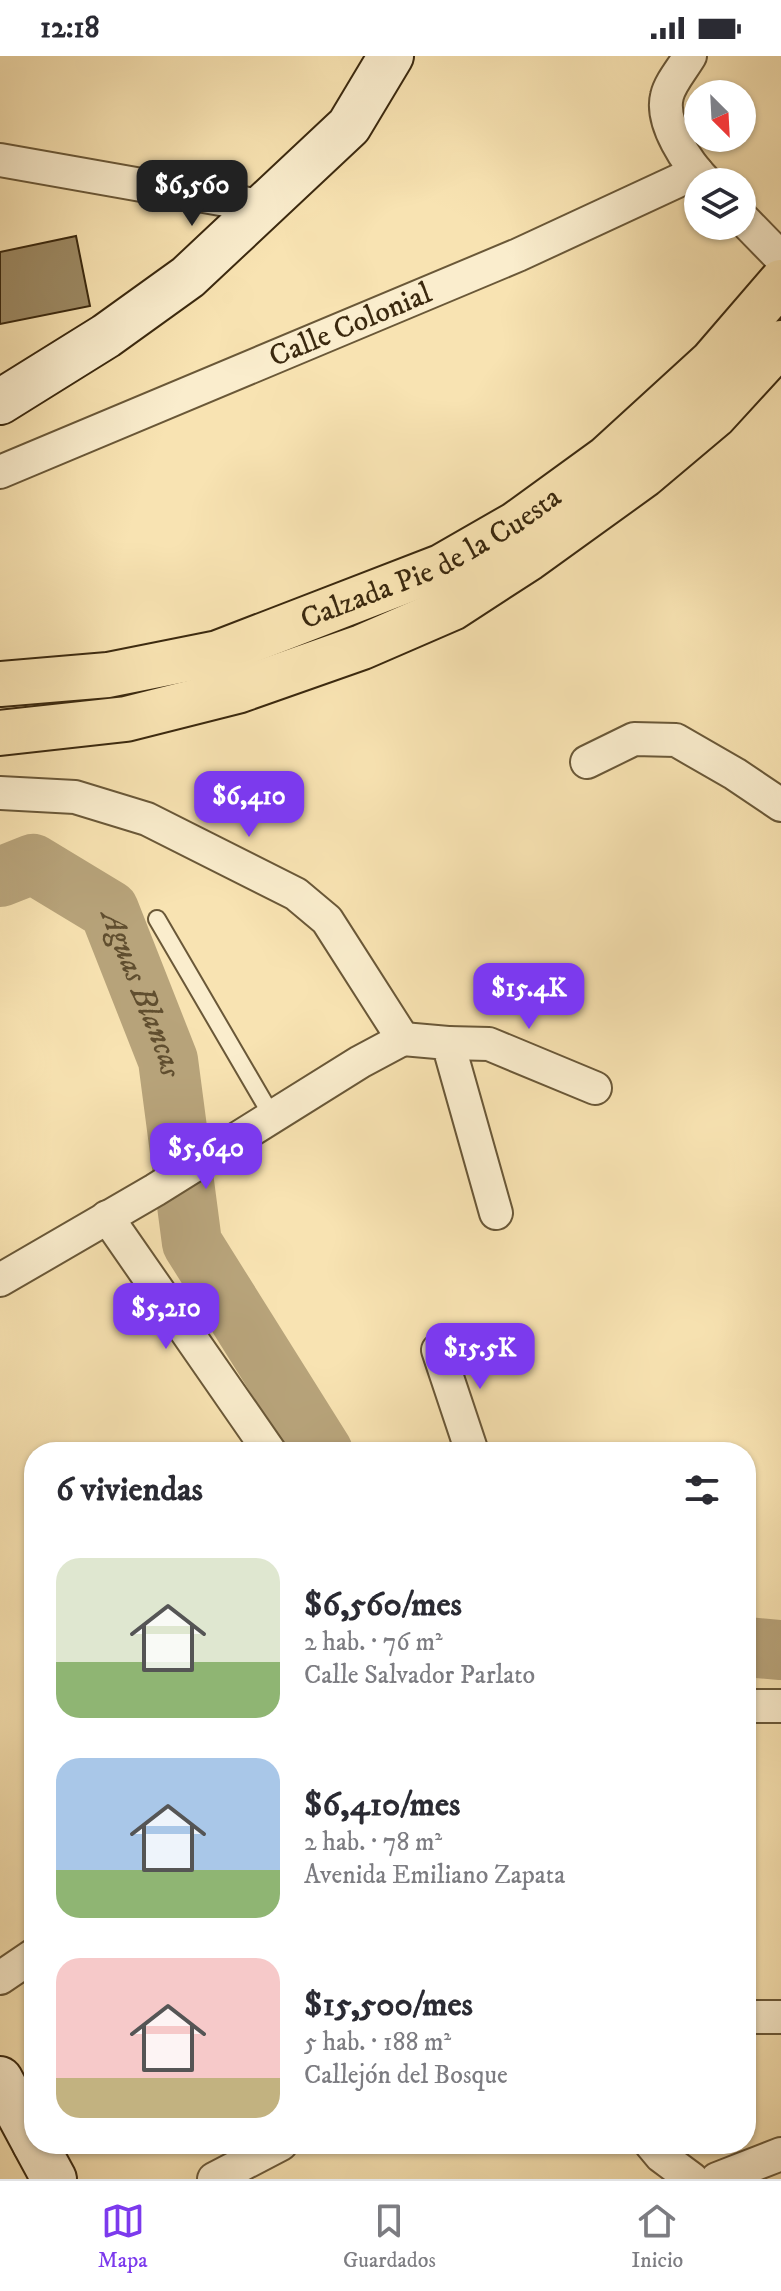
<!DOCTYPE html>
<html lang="es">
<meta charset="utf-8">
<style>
:root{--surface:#fff;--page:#f7f7f7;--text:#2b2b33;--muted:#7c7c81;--line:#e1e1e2;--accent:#7c3aed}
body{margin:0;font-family:"IM FELL DW Pica",serif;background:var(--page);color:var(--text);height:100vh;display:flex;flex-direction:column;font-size:30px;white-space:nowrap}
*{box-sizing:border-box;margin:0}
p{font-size:26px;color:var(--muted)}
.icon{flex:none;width:44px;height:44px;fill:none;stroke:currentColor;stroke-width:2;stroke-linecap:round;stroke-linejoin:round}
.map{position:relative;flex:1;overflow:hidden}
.sheet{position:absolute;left:24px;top:1386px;width:732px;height:712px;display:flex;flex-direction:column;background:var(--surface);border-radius:32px;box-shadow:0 2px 6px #0004}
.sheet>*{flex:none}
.needle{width:52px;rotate:156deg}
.fabs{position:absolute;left:684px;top:24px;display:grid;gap:16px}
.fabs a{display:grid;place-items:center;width:72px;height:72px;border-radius:50%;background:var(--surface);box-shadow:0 2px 6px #0004;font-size:40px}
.price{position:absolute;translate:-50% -68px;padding:0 18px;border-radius:16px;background:var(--accent);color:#fff;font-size:26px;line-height:52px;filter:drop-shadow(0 2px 4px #0008)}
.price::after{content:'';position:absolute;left:50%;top:48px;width:24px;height:18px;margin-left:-12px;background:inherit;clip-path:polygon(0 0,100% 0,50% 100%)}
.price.active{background:#222;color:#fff}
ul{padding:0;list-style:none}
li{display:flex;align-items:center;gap:24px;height:200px;padding:0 32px}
li span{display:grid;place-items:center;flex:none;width:224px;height:160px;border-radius:24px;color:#555}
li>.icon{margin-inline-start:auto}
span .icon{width:96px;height:96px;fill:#fffc;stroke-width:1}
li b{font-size:34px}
h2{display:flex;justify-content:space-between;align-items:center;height:96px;padding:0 32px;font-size:34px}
.status{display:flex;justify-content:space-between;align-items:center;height:56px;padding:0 40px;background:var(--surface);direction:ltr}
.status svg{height:22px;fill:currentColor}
.menu{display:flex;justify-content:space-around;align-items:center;height:112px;border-top:2px solid var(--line);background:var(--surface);font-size:22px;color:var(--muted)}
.menu a{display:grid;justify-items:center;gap:4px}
.menu .active{color:var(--accent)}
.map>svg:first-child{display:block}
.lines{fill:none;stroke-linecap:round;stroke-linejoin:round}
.river{stroke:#b8a47b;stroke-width:60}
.building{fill:#9d8a64;stroke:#3b290f;stroke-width:2}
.lane-casing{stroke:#6a5838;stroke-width:20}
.street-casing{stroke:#6a5838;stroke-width:36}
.secondary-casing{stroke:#3b290f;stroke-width:48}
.primary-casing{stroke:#3b290f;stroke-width:48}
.lane{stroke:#faedcd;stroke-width:16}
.street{stroke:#faedcd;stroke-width:32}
.secondary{stroke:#faedcd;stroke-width:44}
.primary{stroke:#f8e3b2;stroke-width:44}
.labels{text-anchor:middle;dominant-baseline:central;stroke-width:7;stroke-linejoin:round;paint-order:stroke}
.street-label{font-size:30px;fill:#3b290f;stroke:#faedcd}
.water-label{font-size:32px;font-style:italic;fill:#604e2f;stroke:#faedcd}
</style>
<div class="status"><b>12:18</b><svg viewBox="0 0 49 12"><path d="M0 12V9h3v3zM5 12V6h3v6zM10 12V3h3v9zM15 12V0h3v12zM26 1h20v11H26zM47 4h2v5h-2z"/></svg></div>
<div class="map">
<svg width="781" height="2123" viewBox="0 0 781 2123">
<rect width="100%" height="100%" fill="#f8e3b2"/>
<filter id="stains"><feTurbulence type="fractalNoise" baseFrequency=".0025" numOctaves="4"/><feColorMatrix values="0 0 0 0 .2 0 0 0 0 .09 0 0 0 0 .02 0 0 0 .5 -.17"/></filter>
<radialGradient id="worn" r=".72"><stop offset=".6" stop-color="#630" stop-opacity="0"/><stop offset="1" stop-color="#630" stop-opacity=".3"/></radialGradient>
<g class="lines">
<g class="river">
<path id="s1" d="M0,821L33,808L109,854L168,1004L192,1187L323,1396"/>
<path d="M746,1591L781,1594"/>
</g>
</g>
<path class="building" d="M76,180L90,250L0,268V196Z"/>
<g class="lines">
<g class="lane-casing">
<path id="lane" d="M157,863L272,1060"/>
</g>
<g class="street-casing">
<g id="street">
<path d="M690,0C683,12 670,27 667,40C660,67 688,108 706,126"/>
<path d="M0,104L266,151"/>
<path d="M742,162L781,202"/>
<path id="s2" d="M0,416L518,199L697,116"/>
<path d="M587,706L634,683L676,684L735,718L781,749"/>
<path d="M0,737L75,741L147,763L296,838L327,864L403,983"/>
<path d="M403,983L448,987L496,1157"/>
<path d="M448,987L489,988L595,1032"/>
<path d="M107,1161L270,1396"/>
<path d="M0,1224L155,1134L360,1006L403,983"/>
<path d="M438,1294L472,1396"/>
<path d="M746,1650H781"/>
<path d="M0,1922L34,1899"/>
<path d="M746,1961H781"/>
<path d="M651,2088L661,2100L692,2123"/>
<path d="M214,2123L281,2088"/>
<path d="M717,2123L781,2098"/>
</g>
</g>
<g class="secondary-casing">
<g id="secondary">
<path d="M0,346L106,280L188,221L349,70L391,0"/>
<path d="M0,2023L34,2086"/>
<path d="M35,2088L54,2123"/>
</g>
</g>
<g class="primary-casing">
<g id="primary">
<path id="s3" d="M0,628L108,619L218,597L441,511L516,468L607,402L712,306L781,226"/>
<path d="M0,677L126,663L237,635L362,591L452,552L529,502L644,419L714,360L781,287"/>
</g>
</g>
<use href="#lane" class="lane"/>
<use href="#street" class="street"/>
<use href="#secondary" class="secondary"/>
<use href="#primary" class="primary"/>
</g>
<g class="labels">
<g class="street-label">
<text stroke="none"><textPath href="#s2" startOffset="380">Calle Colonial</textPath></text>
<text stroke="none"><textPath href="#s3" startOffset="454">Calzada Pie de la Cuesta</textPath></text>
</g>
<g class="water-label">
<text stroke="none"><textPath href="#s1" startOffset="214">Aguas Blancas</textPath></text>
</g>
</g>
<rect width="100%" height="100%" filter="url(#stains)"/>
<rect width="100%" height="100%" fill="url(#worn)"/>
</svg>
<div class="fabs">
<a><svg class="needle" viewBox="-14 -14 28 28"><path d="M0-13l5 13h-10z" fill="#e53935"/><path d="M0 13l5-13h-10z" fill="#7c7c81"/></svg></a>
<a><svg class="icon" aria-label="layers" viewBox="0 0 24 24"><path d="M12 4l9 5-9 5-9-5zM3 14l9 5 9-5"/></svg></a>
</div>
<b class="price active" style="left:192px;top:172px">$6,560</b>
<b class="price" style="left:249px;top:783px">$6,410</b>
<b class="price" style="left:529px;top:975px">$15.4K</b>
<b class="price" style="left:206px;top:1135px">$5,640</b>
<b class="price" style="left:166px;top:1295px">$5,210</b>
<b class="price" style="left:480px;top:1335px">$15.5K</b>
<section class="sheet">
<h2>6 viviendas<svg class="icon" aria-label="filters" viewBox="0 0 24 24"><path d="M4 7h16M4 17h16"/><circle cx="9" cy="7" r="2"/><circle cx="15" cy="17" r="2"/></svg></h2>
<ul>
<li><span style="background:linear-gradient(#dfe7d0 65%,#8fb573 0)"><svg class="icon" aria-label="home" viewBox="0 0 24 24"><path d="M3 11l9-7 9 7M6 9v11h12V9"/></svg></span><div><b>$6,560/mes</b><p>2 hab. · 76 m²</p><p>Calle Salvador Parlato</p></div></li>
<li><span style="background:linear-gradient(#a9c7e8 70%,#8fb573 0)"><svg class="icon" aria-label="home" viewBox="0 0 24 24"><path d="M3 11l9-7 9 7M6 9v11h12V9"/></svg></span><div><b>$6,410/mes</b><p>2 hab. · 78 m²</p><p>Avenida Emiliano Zapata</p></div></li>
<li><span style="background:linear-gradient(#f6c9c9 75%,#c2b280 0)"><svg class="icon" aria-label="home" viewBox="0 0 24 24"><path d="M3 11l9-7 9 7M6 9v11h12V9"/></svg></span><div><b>$15,500/mes</b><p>5 hab. · 188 m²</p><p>Callejón del Bosque</p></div></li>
</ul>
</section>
</div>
<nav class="menu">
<a class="active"><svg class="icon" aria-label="map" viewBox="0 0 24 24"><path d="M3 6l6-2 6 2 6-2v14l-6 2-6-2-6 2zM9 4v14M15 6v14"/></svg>Mapa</a>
<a><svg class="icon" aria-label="saved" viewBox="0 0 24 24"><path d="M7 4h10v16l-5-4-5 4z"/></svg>Guardados</a>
<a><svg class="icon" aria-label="home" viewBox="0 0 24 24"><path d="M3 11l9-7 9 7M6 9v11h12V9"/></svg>Inicio</a>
</nav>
